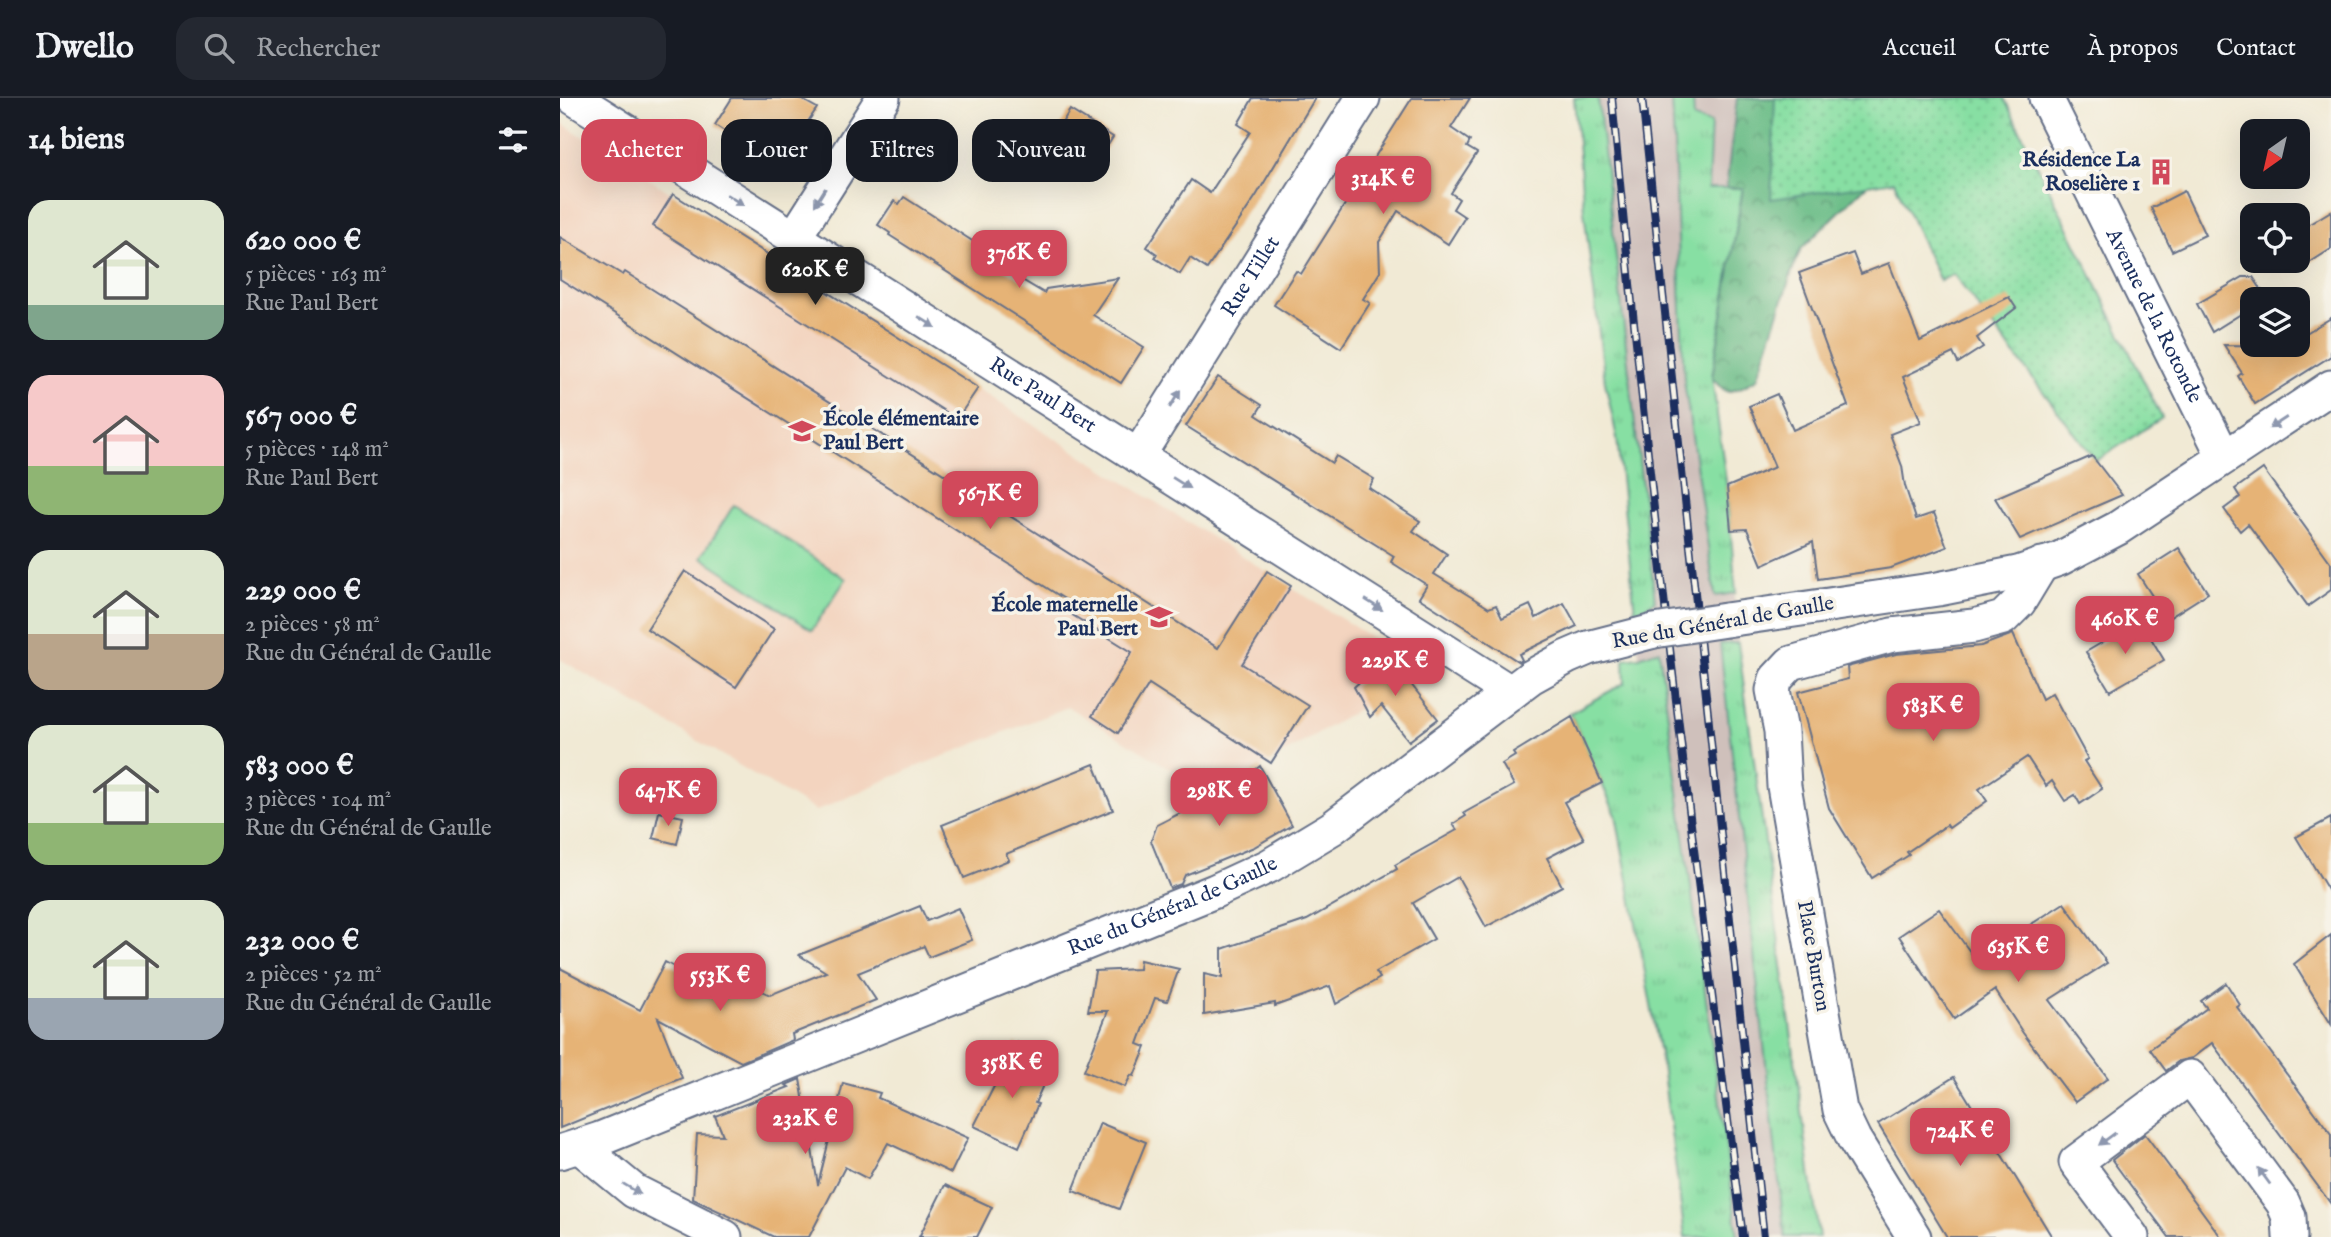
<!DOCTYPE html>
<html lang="fr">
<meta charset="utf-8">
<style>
:root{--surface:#171b24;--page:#242831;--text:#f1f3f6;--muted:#9ea1a6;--line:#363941;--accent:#d1495b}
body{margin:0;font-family:"IM FELL English",serif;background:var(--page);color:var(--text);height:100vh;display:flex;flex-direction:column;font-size:26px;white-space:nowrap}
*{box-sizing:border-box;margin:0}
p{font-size:23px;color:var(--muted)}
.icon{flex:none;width:38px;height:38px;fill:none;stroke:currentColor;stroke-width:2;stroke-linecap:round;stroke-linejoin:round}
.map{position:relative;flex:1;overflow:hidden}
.panel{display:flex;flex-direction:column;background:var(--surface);width:560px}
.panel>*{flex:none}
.top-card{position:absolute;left:21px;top:21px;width:665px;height:63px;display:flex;gap:14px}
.needle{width:46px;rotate:214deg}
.tools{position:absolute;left:1680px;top:21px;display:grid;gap:14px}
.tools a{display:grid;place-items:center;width:70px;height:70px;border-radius:14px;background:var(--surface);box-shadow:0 7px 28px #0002;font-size:35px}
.price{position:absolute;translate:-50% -60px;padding:0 16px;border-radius:14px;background:var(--accent);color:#fff;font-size:23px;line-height:46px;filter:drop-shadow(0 2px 4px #0008)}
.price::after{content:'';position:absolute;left:50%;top:42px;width:21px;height:16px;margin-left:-10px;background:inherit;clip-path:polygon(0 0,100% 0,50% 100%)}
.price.on{background:#222;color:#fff}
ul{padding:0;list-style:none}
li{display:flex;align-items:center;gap:21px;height:175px;padding:0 28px}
li span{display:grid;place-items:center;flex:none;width:196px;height:140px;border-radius:21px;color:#555}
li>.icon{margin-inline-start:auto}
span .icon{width:84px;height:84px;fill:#fffc;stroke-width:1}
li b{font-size:30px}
h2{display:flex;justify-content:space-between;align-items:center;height:84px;padding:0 28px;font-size:30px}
.tag{padding:0 24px;border-radius:21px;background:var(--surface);box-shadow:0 7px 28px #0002;font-size:24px;line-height:63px}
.tag.on{background:var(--accent);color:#fff}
header{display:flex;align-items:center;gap:42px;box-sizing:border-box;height:98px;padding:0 35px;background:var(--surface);border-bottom:2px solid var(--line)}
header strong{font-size:33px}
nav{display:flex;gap:38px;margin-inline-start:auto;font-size:24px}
.search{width:490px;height:63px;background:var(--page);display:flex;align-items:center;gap:18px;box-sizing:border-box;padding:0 24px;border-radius:21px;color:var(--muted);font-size:26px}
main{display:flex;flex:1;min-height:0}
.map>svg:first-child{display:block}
.built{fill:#f3d4bf}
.railway{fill:#cfc0bb}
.grass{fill:url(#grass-tufts);stroke:#518780;stroke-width:2}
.forest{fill:url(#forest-crowns);stroke:#447674;stroke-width:2}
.park{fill:url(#park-dots);stroke:#518780;stroke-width:2}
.pitch{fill:#87dfa3;stroke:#518780;stroke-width:2}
.building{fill:#e6b376}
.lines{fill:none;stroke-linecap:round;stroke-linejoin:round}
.minor-casing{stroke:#667088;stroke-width:37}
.minor{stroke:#fff;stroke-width:33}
.rail-casing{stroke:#1b2f5e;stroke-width:8}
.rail{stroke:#f7f3e8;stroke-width:5;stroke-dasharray:16;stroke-linecap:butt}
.minor-bridge-casing{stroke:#667088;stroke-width:37;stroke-linecap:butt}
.minor-bridge{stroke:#fff;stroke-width:33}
.oneway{fill:#8d97ae}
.labels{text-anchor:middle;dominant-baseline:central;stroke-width:7;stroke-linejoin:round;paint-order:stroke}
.poi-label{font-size:21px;font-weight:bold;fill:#1b2f5e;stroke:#f7f3e8;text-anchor:end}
.street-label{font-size:21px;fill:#1b2f5e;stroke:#f7f3e8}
</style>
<header>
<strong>Dwello</strong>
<div class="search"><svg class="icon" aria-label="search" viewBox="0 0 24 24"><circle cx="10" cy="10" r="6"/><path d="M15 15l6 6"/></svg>Rechercher</div>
<nav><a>Accueil</a><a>Carte</a><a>À propos</a><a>Contact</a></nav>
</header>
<main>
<section class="panel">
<h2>14 biens<svg class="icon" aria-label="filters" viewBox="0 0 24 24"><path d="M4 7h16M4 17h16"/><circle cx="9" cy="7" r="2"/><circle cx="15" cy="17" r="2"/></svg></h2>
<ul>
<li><span style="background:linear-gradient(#dfe7d0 75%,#7fa58c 0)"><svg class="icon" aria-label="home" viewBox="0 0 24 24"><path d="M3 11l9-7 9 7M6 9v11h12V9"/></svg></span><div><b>620 000 €</b><p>5 pièces · 163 m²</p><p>Rue Paul Bert</p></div></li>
<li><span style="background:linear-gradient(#f6c9c9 65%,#8fb573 0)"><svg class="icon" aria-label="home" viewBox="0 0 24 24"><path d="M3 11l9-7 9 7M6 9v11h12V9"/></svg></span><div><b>567 000 €</b><p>5 pièces · 148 m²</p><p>Rue Paul Bert</p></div></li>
<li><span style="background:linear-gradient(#dfe7d0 60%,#b9a48a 0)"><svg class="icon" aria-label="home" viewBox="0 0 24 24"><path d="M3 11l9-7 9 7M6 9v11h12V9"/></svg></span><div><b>229 000 €</b><p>2 pièces · 58 m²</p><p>Rue du Général de Gaulle</p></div></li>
<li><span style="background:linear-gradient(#dfe7d0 70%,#8fb573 0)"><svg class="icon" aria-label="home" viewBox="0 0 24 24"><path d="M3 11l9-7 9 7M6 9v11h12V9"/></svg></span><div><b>583 000 €</b><p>3 pièces · 104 m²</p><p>Rue du Général de Gaulle</p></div></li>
<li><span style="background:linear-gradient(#dfe7d0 70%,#9aa5b1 0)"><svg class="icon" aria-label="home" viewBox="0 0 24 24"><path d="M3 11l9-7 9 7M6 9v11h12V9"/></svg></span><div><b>232 000 €</b><p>2 pièces · 52 m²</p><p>Rue du Général de Gaulle</p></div></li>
</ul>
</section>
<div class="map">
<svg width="1771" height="1139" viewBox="0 0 1771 1139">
<defs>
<pattern id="grass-tufts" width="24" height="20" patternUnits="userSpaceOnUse" patternTransform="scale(1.75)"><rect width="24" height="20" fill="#87dfa3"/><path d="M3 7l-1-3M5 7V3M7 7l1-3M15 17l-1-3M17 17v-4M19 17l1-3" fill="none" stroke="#74c08f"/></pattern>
<pattern id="forest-crowns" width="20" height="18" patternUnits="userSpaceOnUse" patternTransform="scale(1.75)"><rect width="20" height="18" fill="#6dbe89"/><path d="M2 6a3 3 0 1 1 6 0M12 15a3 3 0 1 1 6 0" fill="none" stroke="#599b73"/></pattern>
<pattern id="park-dots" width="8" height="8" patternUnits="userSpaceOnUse" patternTransform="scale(1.75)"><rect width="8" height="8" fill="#87dfa3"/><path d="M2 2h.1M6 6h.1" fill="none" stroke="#74c08f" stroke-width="1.8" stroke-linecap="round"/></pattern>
</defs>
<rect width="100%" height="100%" fill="#f7f3e8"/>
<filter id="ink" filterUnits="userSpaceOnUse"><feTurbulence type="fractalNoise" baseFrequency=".0143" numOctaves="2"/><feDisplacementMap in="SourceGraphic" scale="14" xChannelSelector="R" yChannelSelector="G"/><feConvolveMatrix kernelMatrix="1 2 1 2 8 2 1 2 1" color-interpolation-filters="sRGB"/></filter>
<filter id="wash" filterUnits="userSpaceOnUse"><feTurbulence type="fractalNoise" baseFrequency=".00686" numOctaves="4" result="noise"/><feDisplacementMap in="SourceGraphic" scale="28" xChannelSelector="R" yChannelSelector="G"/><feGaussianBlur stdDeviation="1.57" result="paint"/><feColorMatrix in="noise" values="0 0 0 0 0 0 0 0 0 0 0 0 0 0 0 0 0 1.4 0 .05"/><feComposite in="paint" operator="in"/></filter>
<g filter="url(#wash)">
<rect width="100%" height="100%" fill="#f1ead5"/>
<path class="built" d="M0,24L551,376L844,560L825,589L804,608L654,697L508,609L348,672L256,713L0,561Z"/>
<path class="railway" d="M1014,0H1198L1152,280L1167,391L1178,545L1259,1139H1125L1102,967L1056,717L1010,615L1065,585L1064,561L1079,558L1057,340L1045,284L1024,113Z"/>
<g class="grass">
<path d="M1014,0H1038L1095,503L1075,515L1057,340L1045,284L1024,113Z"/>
<path d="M1112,0H1133L1134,20L1151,25L1148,90H1183L1152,279L1167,391L1176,495L1155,498L1124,283Z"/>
<path d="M1178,545L1259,1139H1225L1160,546Z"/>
<path d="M1099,552L1178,1139H1125L1102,967L1056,717L1010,615L1065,585L1064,561L1079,559Z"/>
</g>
<path class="forest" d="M1177,0H1268L1314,80L1241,151L1235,164L1197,281L1180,290L1168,294L1160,289L1152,280L1183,90H1166Z"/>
<path class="park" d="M1215,0H1444L1602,320L1536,363L1393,176L1380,183L1334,83L1211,101Z"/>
<path class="pitch" d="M174,407L286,481L252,532L141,459Z"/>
<g id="blocks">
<g class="building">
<path d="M172,0H239L257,10L241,34L260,46L243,72L235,68L230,76L155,27Z"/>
<path d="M693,0H755L696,98L647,171L630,160L620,176L595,160L597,156L587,149L631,82L650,95L690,34L678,26Z"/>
<path d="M852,0H910L891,30L910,43L907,49L917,55L891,95L899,101L893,111L905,119L888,146L838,113L819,144L820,174L803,201L810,205L781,250L714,207L736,173L741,176Z"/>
<path d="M510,12L553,39L540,60L497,33Z"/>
<path d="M1624,93L1645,137L1612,153L1591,110Z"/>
<path d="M113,96L418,290L397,321L93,128Z"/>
<path d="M344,99L431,155L440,162L437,167L484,195L486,191L558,180L533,217L584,249L561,285L329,137L330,135L318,127L334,103L339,106Z"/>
<path d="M1771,113V151L1738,172V133Z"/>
<path d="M0,139L63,177L65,174L658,550L707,473L731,488L682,566L748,607L711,665L589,586L558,635L532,618L572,554L501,510L506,502L0,181Z"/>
<path d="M1293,155L1301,176L1329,165L1360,243L1449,199L1456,210L1417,240L1423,249L1398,265L1393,255L1343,279L1361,324L1330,336L1342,368L1345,388L1356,421L1374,415L1387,449L1331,470L1258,481L1253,444L1202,467L1187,431L1171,432L1167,389L1215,369L1189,308L1217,296L1233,332L1288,308L1239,175Z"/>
<path d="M1683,179H1693L1707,200L1692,201V209L1652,234L1637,206Z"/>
<path d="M1771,220V258L1695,306L1678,278L1682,275L1664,247L1738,248V240Z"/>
<path d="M658,279L702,307L696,317L772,365L776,358L814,381L809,390L860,423L853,433L887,456L874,476L929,510L936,507L942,520L970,507L976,520L1004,505L1017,528L959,556L962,562L959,564L859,500L867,487L831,464L834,458L626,328Z"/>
<path d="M1532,358L1562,397L1460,441L1435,400Z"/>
<path d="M1703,371L1771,465V492L1748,508L1688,426L1680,433L1664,411L1680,399L1675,391Z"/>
<path d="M1619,450L1648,495L1607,521L1578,476Z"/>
<path d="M125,473L214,531L176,589L87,531Z"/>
<path d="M1580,522L1604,562L1550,593L1526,554Z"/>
<path d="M1453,536L1482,601L1492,595L1528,661L1524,663L1542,691L1520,706L1515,697L1505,703L1492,683L1486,688L1467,659L1419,691L1427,703L1389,730L1387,727L1347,754L1349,757L1312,780L1269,710L1238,594L1288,581L1287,569L1336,556L1421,548Z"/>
<path d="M826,554L878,621L849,643L821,608L810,619L794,589L817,568Z"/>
<path d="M1012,619L1042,685L1004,704L1024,741L987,760L1002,788L926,829L898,779L853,805L874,841L816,874L820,880L776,906L770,888L715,908V905L644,917V876L662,880V851L747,822L837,771L835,767L897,732L893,726L906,718L904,715L954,687L942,666L955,658L953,655Z"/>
<path d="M534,666L553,712L446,756L449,762L404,780L382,727Z"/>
<path d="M700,668L732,727L694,749L625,777L621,786L610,790L591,743L597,727L634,708L636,710L673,690Z"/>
<path d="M99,714L123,719L117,746L93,740Z"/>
<path d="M1771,720V797L1736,739Z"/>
<path d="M1504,805L1547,865L1489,902L1548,980L1515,1004L1463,935L1435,892L1394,921L1339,838L1379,811L1416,862Z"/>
<path d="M360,808L367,823L398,810L412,842L369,859L364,848L298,875L316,902L232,936L233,942L181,964L98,920L122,980L0,1030V870L80,912L105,864L149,887L157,871L210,897L266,874L239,857Z"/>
<path d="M1771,837V926L1734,866Z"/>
<path d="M580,862L619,871L607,903L595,900L578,946L586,949L574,978L571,977L565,989L524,973L548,913H528L535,873L579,871Z"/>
<path d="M1666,885L1680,907L1677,909L1771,1036V1106L1652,945L1632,960L1619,963L1606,973L1590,951L1647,910L1641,903Z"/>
<path d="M456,945L466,969L472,967L488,976L475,1005L478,1006L459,1049L414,1028Z"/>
<path d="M1394,979L1492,1139H1387L1318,1026Z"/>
<path d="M240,981L258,1087L283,985L320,995L318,1000L408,1040L391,1075L328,1045L308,1081L285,1069L249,1139H214L133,1101L137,1036L163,1037L155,1018L229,989L226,987Z"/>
<path d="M540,1025L586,1044L559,1111L513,1093Z"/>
<path d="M1585,1036L1661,1139H1609L1588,1111L1552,1062Z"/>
<path d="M385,1087L432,1109L417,1139H359Z"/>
</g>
</g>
</g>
<g filter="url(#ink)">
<use href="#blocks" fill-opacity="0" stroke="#667088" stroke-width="2"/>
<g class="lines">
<g class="minor-casing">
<g id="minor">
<path id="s1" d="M14,0L950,594"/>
<path id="s2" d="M1486,0L1664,359"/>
<path d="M234,140L323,0"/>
<path id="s3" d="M578,358L803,0"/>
<path d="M1166,522L1378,491L1458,475L1499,461L1558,430L1771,289"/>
<path d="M19,1048L74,1093L165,1139"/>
<path id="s4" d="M0,1054L40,1041L655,793L709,768L772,730L971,579L1007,559L1028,550L1094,533"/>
<path d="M1354,1139L1294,1041L1280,1012L1224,688L1221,633L1213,592L1216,581L1231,565L1332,537L1414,528L1443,520L1459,504L1482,466"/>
<path d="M1572,1139L1516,1064L1630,979L1723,1105L1729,1119L1730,1139"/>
</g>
</g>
<use href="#minor" class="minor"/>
<g class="rail-casing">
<g id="rail">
<path d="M1052,0C1087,381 1134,760 1183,1139"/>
<path d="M1082,0L1204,1139"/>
</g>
</g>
<use href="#rail" class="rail"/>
<g class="minor-bridge-casing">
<path id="minor-bridge" d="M1094,533L1166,522"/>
</g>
<use href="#minor-bridge" class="minor-bridge"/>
</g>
<defs><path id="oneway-solid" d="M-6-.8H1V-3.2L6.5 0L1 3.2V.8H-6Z" transform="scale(1.75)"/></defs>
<g class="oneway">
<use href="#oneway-solid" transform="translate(260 99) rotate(122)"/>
<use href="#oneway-solid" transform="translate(175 102) rotate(32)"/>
<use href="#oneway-solid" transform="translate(367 224) rotate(32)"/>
<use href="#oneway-solid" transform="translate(615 301) rotate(-58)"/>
<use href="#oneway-solid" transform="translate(1718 325) rotate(147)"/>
<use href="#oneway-solid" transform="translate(621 385) rotate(32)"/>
<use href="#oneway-solid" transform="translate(814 507) rotate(32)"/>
<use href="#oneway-solid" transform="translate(1547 1041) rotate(144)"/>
<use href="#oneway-solid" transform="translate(1704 1078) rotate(-126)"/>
<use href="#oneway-solid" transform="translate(72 1091) rotate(31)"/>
</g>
</g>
<defs>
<g id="building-bare" transform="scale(2.1)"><path d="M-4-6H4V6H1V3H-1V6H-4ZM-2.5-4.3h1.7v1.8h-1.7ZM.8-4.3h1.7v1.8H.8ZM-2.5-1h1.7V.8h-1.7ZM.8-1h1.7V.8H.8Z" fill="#d1495b" stroke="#f7f3e8" stroke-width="2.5" paint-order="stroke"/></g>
<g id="school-bare" transform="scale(2.1)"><path d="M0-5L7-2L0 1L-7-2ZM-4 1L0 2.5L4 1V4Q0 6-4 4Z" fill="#d1495b" stroke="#f7f3e8" stroke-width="2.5" paint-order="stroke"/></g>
</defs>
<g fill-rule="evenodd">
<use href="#building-bare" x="1601" y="74"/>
<use href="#school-bare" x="242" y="333"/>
<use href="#school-bare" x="599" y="519"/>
</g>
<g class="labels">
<g class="poi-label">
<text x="1580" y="62">Résidence La<tspan x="1580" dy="24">Roselière 1</tspan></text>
<text x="263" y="321" text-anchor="start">École élémentaire<tspan x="263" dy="24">Paul Bert</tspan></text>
<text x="578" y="507">École maternelle<tspan x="578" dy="24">Paul Bert</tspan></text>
</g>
<g class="street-label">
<text stroke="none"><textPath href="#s3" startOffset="212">Rue Tillet</textPath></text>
<text stroke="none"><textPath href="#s2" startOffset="243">Avenue de la Rotonde</textPath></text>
<text stroke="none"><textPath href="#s1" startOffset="555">Rue Paul Bert</textPath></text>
<text transform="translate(1163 525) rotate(-10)">Rue du Général de Gaulle</text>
<text stroke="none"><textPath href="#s4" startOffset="660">Rue du Général de Gaulle</textPath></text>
<text transform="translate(1253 858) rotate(80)">Place Burton</text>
</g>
</g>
</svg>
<div class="tools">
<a><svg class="needle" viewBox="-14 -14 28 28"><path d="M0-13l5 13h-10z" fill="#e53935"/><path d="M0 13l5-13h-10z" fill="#9ea1a6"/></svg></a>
<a><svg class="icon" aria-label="locate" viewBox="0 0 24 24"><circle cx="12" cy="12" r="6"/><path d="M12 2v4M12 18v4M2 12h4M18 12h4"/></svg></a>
<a><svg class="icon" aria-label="layers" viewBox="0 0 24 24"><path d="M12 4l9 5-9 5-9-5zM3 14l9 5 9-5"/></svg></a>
</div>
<b class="price" style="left:823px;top:118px">314K €</b>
<b class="price" style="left:459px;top:192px">376K €</b>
<b class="price on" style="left:255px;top:209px">620K €</b>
<b class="price" style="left:430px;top:433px">567K €</b>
<b class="price" style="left:1565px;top:558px">460K €</b>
<b class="price" style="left:835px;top:600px">229K €</b>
<b class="price" style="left:1373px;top:645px">583K €</b>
<b class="price" style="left:108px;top:730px">647K €</b>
<b class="price" style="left:659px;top:730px">298K €</b>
<b class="price" style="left:1458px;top:886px">635K €</b>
<b class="price" style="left:160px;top:915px">553K €</b>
<b class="price" style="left:452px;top:1002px">358K €</b>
<b class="price" style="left:245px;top:1058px">232K €</b>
<b class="price" style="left:1400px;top:1070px">724K €</b>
<div class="top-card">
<a class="tag on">Acheter</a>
<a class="tag">Louer</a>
<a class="tag">Filtres</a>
<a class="tag">Nouveau</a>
</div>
</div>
</main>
